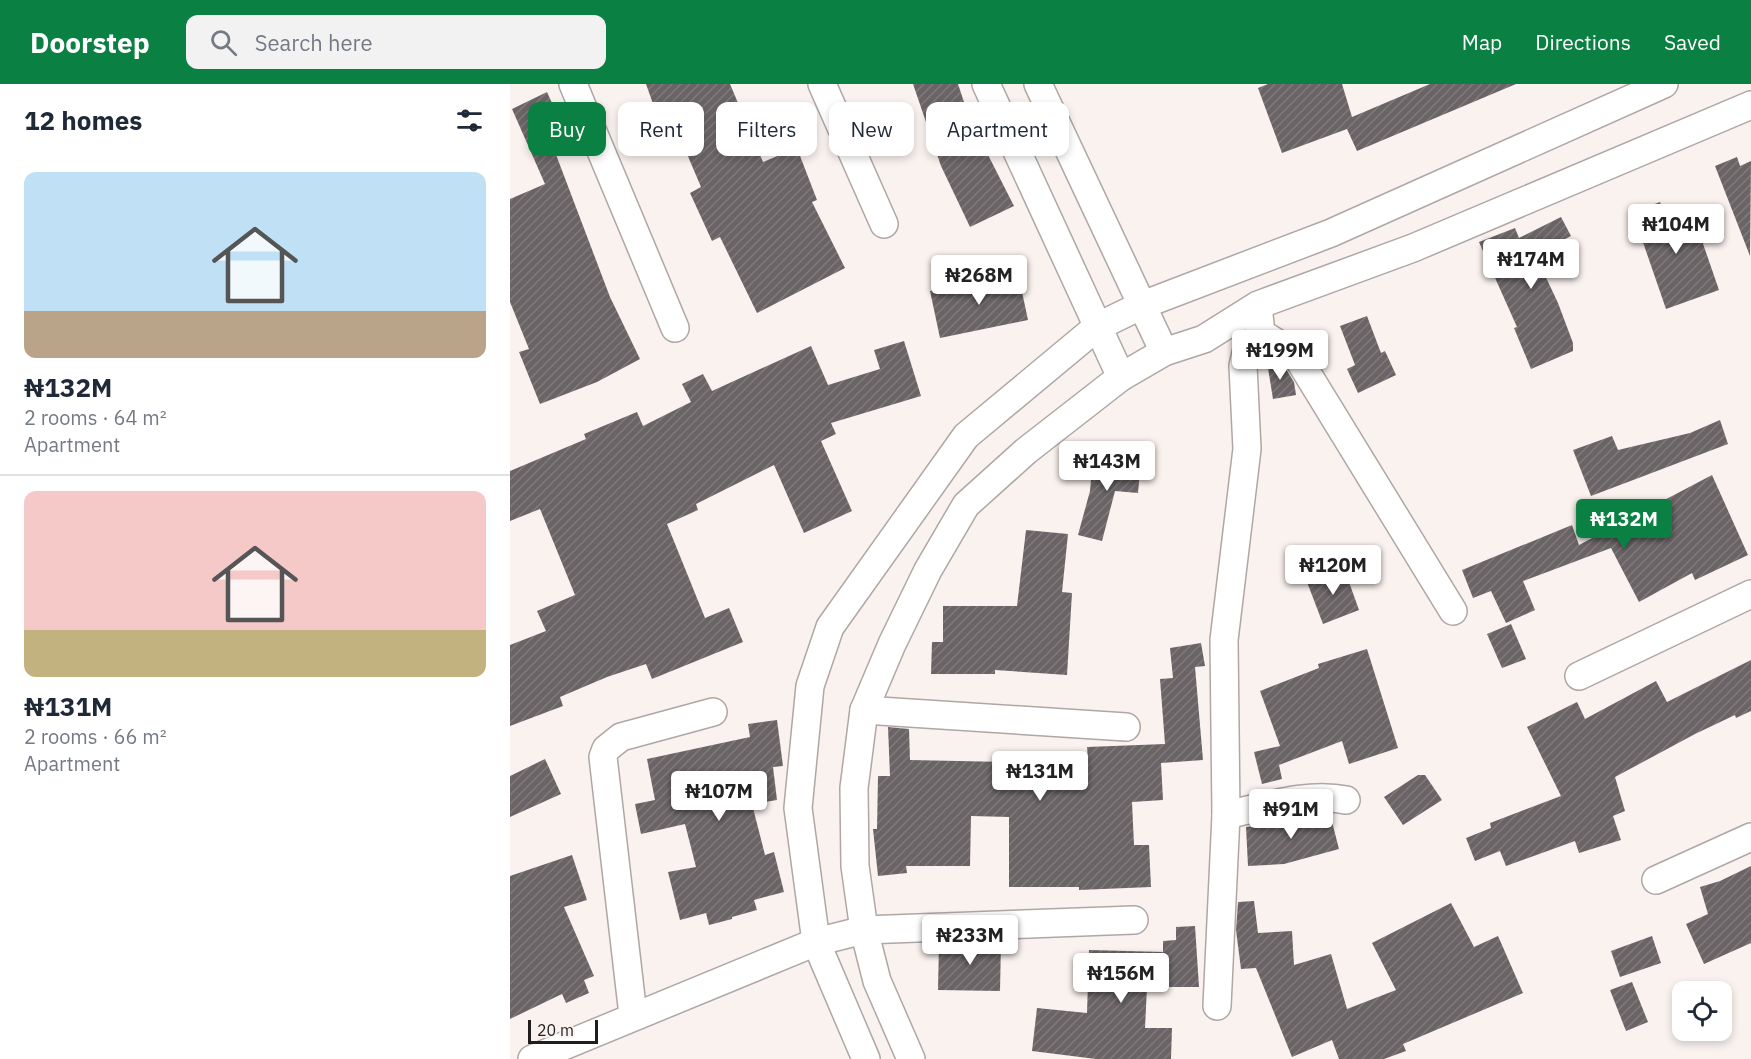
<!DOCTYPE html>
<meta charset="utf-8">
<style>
:root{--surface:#fff;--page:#f2f2f3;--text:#1f2937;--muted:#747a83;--line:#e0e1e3;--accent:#0b8043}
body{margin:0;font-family:"IBM Plex Sans",sans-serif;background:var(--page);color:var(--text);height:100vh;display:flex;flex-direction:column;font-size:22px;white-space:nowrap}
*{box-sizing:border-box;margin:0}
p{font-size:20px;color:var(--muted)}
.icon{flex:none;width:33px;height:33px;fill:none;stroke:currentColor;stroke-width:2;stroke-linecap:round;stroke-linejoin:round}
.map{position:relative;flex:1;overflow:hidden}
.sheet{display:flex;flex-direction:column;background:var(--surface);width:510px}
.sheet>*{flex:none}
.banner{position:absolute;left:18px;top:18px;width:570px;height:54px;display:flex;gap:12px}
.fabs{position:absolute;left:1162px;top:897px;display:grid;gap:12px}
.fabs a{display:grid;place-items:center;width:60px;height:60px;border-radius:12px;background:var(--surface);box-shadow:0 3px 9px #0003;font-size:30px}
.scale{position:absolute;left:18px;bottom:15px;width:70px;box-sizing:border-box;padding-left:6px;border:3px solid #201d1c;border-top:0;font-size:16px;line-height:21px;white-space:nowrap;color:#201d1c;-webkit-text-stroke:4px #faf2ef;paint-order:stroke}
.price{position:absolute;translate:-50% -51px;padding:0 14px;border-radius:6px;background:#fff;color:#222;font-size:20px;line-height:39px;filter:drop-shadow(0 2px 3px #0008)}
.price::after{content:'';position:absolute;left:50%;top:36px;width:18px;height:14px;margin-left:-9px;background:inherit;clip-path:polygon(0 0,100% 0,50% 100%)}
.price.selected{background:var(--accent);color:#fff}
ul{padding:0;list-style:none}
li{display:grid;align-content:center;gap:12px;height:318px;padding:0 24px}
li+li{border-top:2px solid var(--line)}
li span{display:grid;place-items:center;height:186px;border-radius:12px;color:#555}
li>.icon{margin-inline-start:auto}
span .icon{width:108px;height:108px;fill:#fffc;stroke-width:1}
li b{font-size:26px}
h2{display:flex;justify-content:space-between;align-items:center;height:72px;padding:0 24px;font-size:26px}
.pill{padding:0 21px;border-radius:12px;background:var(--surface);box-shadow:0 3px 9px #0003;font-size:21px;line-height:54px}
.pill.selected{background:var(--accent);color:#fff}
header{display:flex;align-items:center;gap:36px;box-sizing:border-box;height:84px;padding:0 30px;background:var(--accent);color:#fff}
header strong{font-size:28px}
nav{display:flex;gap:33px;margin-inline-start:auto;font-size:21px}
.search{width:420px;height:54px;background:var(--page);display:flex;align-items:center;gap:15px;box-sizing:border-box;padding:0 21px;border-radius:12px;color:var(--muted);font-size:22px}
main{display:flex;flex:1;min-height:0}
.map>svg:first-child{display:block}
.building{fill:url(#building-hatch)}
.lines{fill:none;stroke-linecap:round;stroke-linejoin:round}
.street-casing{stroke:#afa7a4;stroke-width:30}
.street{stroke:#fff;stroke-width:27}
</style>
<header>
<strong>Doorstep</strong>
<div class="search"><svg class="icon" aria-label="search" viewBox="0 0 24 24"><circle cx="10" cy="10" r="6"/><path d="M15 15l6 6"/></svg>Search here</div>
<nav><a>Map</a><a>Directions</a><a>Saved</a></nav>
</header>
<main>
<section class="sheet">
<h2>12 homes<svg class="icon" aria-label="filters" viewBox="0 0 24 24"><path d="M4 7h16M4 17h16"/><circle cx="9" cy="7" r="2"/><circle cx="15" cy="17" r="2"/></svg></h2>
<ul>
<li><span style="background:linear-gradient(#bfe0f5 75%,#b9a48a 0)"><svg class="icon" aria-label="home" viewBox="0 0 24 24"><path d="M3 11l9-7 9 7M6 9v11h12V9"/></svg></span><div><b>₦132M</b><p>2 rooms · 64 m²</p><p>Apartment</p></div></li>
<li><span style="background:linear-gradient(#f6c9c9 75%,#c2b280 0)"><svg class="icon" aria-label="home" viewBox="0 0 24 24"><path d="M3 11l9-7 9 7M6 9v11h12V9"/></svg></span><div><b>₦131M</b><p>2 rooms · 66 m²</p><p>Apartment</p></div></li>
</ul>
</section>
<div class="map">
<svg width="1241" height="975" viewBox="0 0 1241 975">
<defs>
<pattern id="building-hatch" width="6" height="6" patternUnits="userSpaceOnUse" patternTransform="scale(1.5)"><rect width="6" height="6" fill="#6b6466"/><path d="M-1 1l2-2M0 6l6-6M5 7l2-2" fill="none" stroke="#7f7a7b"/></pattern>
</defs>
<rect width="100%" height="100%" fill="#faf2ef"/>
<g class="building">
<path d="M136,0H220L253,78L287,64L307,116L302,118L335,184L247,229L210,153L202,157L180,109L191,103L160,30L148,34Z"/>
<path d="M403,0H448L469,63L473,61L504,122L460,143L431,82Z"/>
<path d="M758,0H832L842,33L920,0H1006L847,67L837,45L772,69L748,4Z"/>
<path d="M37,8L61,61L45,68L100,213L130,275L87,298L30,320L9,268L19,265L0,218V115L35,100L2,25Z"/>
<path d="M1227,73L1230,82L1241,77L1240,172L1205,82Z"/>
<path d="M1150,118L1155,131L1180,122L1209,206L1156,225L1127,141L1131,140L1126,127Z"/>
<path d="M1051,133L1061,152L1025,170L1048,219L1063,259V267L1021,285L1004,244L1007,243L969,158L1005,144L1009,154Z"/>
<path d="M508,189L518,236L430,254L420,207Z"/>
<path d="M857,232L871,269L875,267L886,291L848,309L837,285L845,281L830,242Z"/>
<path d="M394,257L411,312L321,339L326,350L311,357L342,427L294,449L264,381L186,420L188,426L157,440L195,534L219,524L233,558L142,595L136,580L97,593L50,613L53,622L0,642V561L36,547L27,527L65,511L30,425L0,437V387L76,355L74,350L127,328L133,342L181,318L172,300L193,290L202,307L301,262L318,301L370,285L364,266Z"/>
<path d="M765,276L774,282L784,298L786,311L763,315L757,278Z"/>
<path d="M1210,336L1218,360L1081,412L1063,366L1102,352L1108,366L1180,349Z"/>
<path d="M583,372L631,376L628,409L605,407L592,457L568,451L580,407Z"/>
<path d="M1202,391L1238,471L1185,496L1182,489L1129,518L1101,464L1013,497L1025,526L996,539L981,507L963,514L952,486L1062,441L1069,461Z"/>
<path d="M516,446L558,450L552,508L562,509L557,591L485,586V590H421L422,558H433V522H507Z"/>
<path d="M834,484L849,526L813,540L797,498Z"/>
<path d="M1001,540L1016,575L992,584L977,550Z"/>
<path d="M691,559L695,582L685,583L693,676L651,679L653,716L622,718L624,761H639L641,803L569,806V803H499V733L461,732L460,782H396L397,789L368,792L363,745H367L368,692H380L378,643L399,645L400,676L496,678L578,675L577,663L655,660L650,595L663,594L660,564Z"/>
<path d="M857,565L888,664L839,680L832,657L769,681L772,695L752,700L744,668L770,662L750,607L809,584L808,580Z"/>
<path d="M1241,576V627L1226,634L1225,631L1185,650L1105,693L1115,727L1103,732L1111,756L1069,769L1065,757L996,782L990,767L965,777L956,754L981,744L980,739L1051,712L1017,643L1067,618L1075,635L1146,597L1157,618Z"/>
<path d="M267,636L273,682L263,683L267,716L242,720L255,771L264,768L274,808L244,816L247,826L222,833V835L199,841L196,829L170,836L158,788L186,783L175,740L131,750L125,720L145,716L137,675L240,653L238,640Z"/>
<path d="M35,675L51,710L0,733V692Z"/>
<path d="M908,691H915L932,716L893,741L874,713Z"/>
<path d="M807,730H820L829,765L774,780L738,782L736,743L766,740L765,736Z"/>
<path d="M62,771L77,816L54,823L84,892L74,896L79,909L56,919L52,910L0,935V792Z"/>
<path d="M1241,782V859L1194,880L1176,840L1198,830L1190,803L1210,797Z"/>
<path d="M744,817L748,849L782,847L784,881L821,870L837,925L886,906L862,859L941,819L964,863L988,852L1013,909L893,960L896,967L874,975H829L822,956L782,973L746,884L731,885L726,846L728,818Z"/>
<path d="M685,842L689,903H637L635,944H662L661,975H586L522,967L527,924L577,929L579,866L653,868V857L666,856V843Z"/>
<path d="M1142,852L1151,879L1110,893L1101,867Z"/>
<path d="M465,858H491L490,907L428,906L429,859Z"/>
<path d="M1122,898L1138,938L1116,947L1100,906Z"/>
</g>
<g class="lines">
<g class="street-casing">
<g id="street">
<path d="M63,0L165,244"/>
<path d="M312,0L374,140"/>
<path d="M476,0L611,293"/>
<path d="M528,0L654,268"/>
<path d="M749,231L751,249L786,271L943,527"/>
<path d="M1069,592L1241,510"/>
<path d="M354,626L616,643"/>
<path d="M716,731C754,723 797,708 836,716"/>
<path d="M1146,796L1241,753"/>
<path d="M707,922L716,731L714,556L737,365L733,282L738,261L751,249"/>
<path d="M123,931L93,673L96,665L111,653L203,628"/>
<path d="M22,975L306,858L354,846L624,836"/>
<path d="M356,975L306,858L288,724L300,602L320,543L456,352L587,243L630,222L821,149L1154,0"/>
<path d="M401,975L367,897L354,846L345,782L344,704L354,626L382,560L418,486L456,421L516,367L611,293L654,268L694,255L748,221L903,164L1241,21"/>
</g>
</g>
<use href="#street" class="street"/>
</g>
</svg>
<div class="fabs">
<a><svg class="icon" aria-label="locate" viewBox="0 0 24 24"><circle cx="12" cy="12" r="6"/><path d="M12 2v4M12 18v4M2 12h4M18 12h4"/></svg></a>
</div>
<div class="scale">20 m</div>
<b class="price" style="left:1166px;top:171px">₦104M</b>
<b class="price" style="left:1021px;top:206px">₦174M</b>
<b class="price" style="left:469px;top:222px">₦268M</b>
<b class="price" style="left:770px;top:297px">₦199M</b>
<b class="price" style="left:597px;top:408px">₦143M</b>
<b class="price selected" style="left:1114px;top:466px">₦132M</b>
<b class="price" style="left:823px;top:512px">₦120M</b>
<b class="price" style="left:530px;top:718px">₦131M</b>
<b class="price" style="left:209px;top:738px">₦107M</b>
<b class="price" style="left:781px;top:756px">₦91M</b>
<b class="price" style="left:460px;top:882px">₦233M</b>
<b class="price" style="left:611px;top:920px">₦156M</b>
<div class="banner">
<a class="pill selected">Buy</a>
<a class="pill">Rent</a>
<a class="pill">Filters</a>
<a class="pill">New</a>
<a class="pill">Apartment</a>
</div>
</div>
</main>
